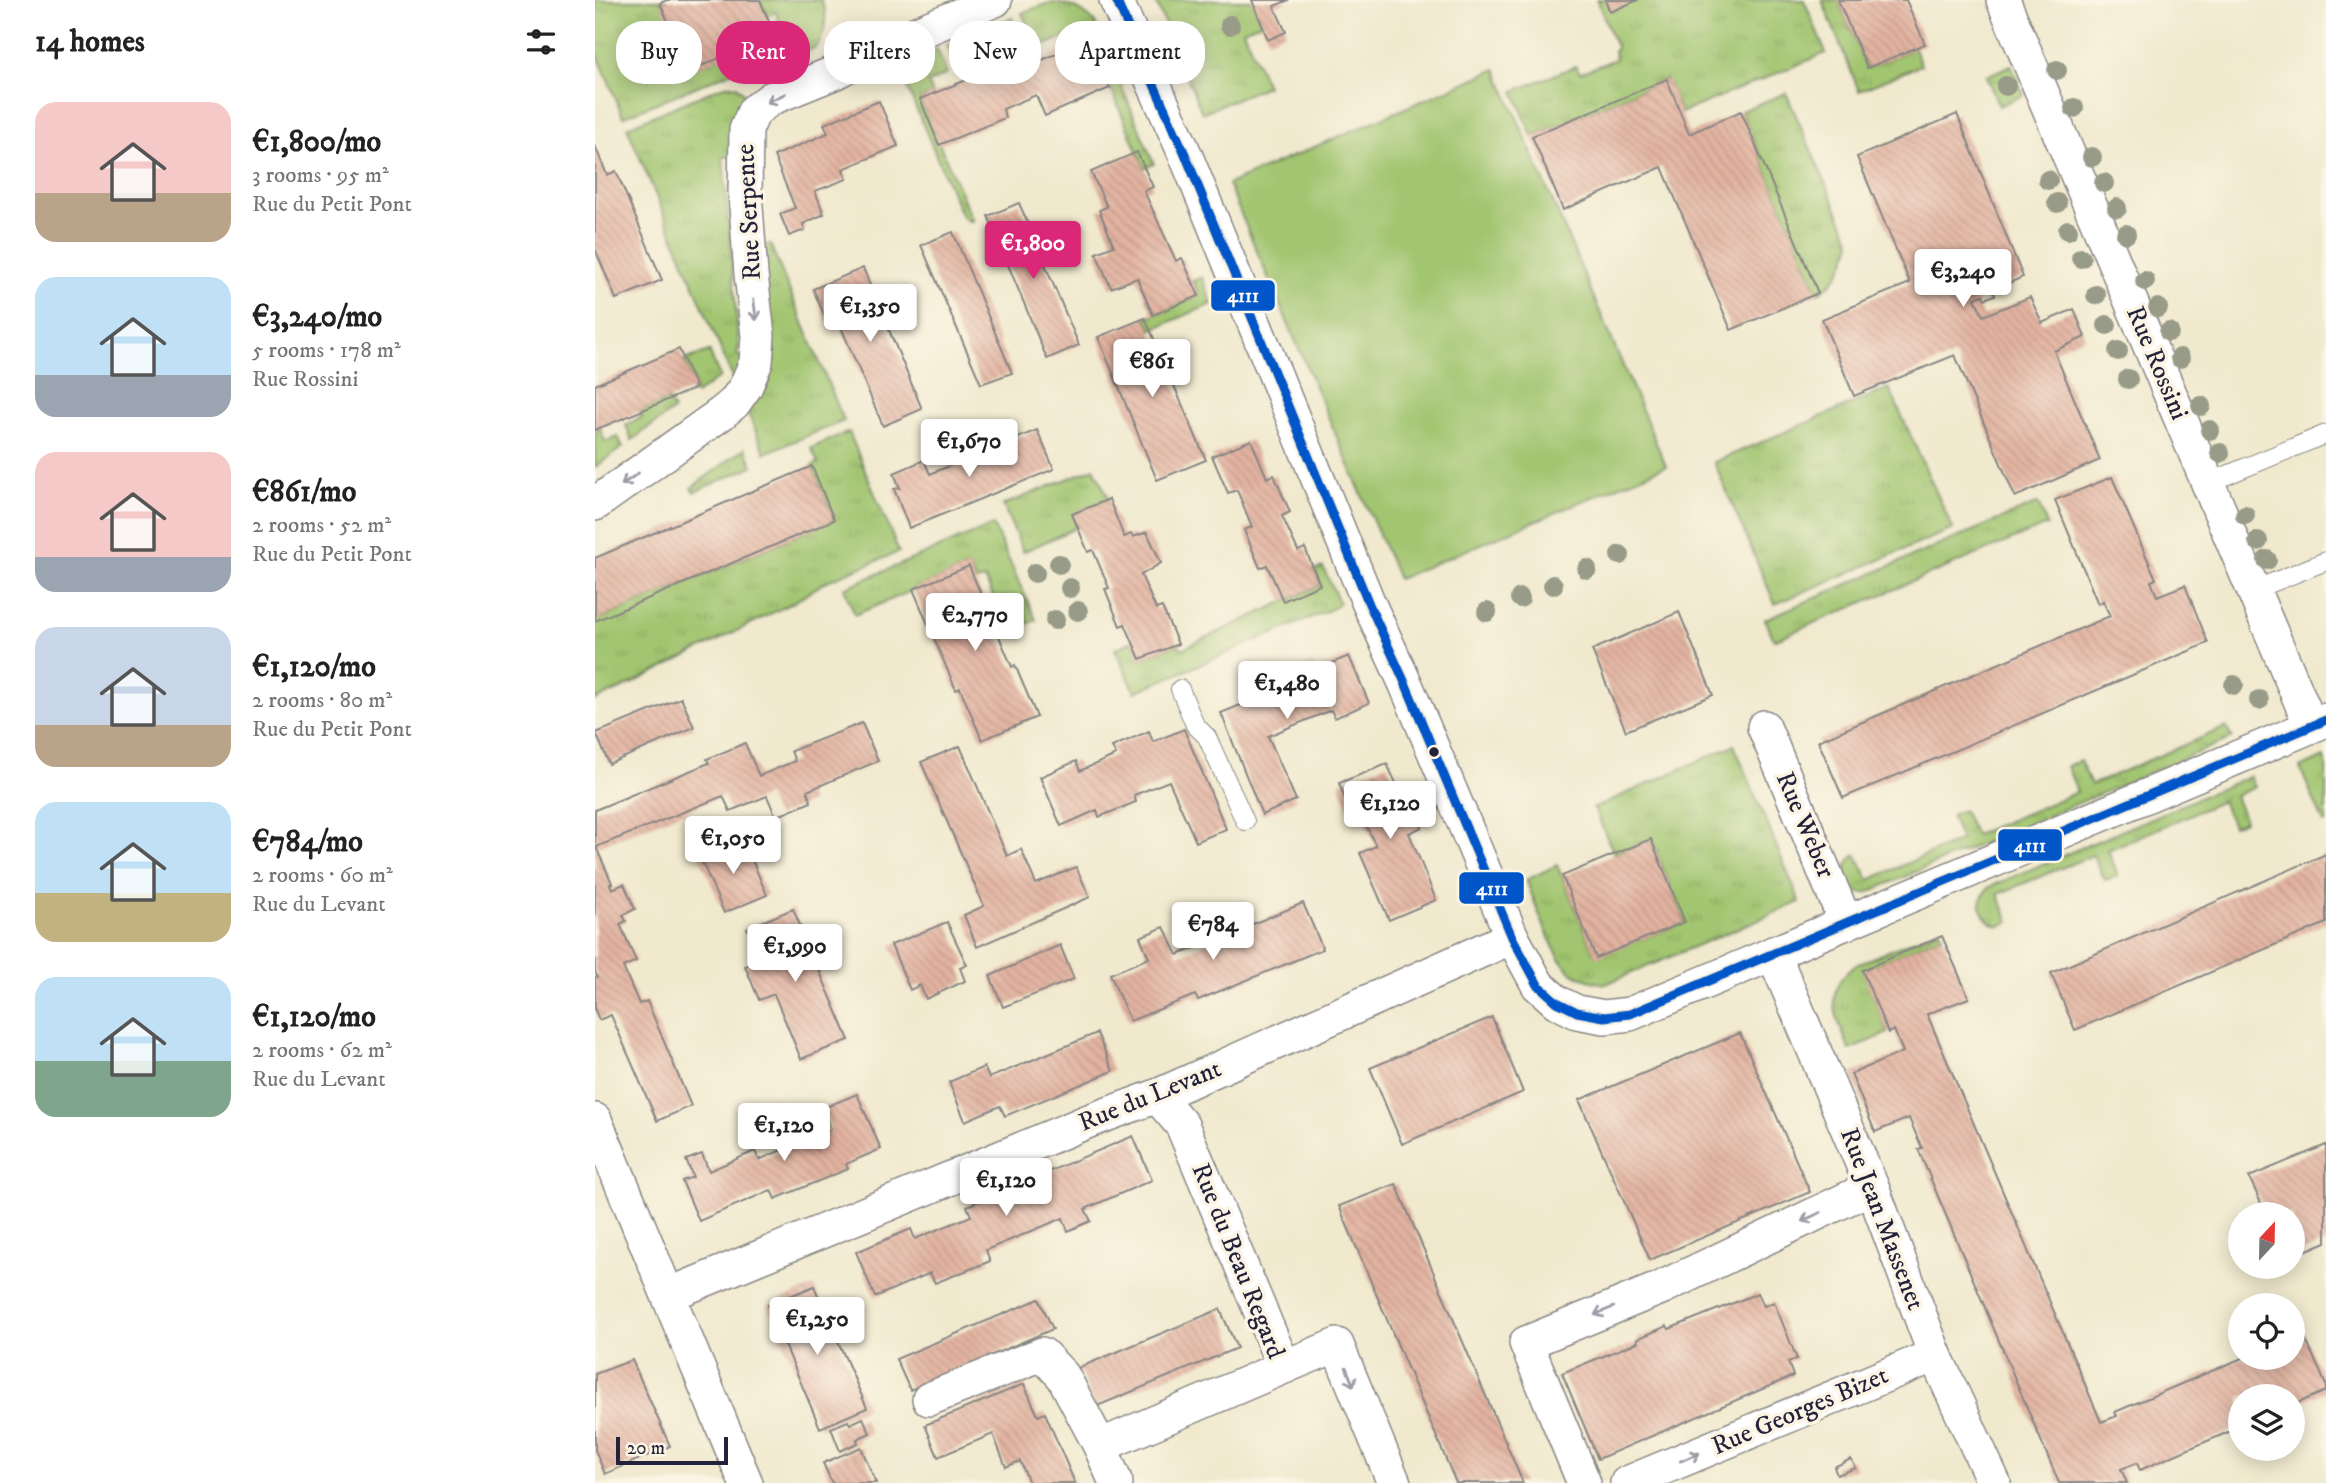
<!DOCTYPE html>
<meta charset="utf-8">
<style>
:root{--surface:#fff;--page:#f6f6f6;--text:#222;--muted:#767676;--accent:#db2777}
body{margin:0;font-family:"IM FELL DW Pica",serif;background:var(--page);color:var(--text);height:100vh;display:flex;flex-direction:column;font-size:26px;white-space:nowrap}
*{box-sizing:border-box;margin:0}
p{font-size:23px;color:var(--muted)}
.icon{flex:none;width:38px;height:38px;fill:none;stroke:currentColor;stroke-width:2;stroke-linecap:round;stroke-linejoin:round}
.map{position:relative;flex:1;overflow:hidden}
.sheet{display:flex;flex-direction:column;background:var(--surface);width:595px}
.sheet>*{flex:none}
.hud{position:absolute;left:21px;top:21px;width:665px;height:63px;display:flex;gap:14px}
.needle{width:46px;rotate:22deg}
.tools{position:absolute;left:1633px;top:1202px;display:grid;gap:14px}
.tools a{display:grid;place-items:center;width:77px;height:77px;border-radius:50%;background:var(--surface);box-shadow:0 4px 18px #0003;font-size:35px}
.scale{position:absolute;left:21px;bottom:18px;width:112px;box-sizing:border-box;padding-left:7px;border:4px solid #22223b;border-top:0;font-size:19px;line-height:24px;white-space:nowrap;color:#22223b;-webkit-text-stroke:5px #fcf5e5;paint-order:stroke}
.price{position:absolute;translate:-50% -60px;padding:0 16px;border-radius:7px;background:#fff;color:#222;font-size:23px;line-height:46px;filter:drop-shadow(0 2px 4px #0008)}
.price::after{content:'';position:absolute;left:50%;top:42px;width:21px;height:16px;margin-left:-10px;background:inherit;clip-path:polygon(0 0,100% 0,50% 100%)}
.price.current{background:var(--accent);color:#fff}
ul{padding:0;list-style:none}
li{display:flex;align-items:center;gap:21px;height:175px;padding:0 35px}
li span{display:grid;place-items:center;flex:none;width:196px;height:140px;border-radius:21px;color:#555}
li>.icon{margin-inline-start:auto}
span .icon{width:84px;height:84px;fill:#fffc;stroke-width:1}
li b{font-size:30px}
h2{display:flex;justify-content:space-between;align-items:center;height:84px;padding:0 35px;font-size:30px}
.pill{padding:0 24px;border-radius:28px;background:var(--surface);box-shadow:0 4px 18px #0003;font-size:24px;line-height:63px}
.pill.current{background:var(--accent);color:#fff}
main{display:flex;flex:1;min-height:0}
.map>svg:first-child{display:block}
.grass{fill:url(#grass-tufts);stroke:#627455;stroke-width:2}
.pitch{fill:#a1c56f;stroke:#627455;stroke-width:2}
.building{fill:url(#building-back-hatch)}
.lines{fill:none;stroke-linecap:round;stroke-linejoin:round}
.lane-casing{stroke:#898684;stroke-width:20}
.street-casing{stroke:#898684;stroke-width:36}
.lane{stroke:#fff;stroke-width:18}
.street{stroke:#fff;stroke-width:33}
.bus-1-casing{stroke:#fcf5e5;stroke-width:14}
.bus-1{stroke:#0055c8;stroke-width:9}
.tree{fill:#979b87}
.oneway{stroke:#9c9ca7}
.bus-dot{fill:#22223b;stroke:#fcf5e5;stroke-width:2.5}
.labels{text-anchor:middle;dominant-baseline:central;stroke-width:7;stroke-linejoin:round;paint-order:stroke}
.street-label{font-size:26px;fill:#22223b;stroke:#fcf5e5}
.line-badge{stroke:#fcf5e5;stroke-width:2.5}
.badge-label{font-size:19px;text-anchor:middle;font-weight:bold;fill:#fff}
</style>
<main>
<section class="sheet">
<h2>14 homes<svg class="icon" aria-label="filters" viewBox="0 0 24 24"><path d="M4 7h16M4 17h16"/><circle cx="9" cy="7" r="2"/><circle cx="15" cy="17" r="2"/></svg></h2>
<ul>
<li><span style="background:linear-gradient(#f6c9c9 65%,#b9a48a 0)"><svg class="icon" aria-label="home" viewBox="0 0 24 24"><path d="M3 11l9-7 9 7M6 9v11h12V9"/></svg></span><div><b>€1,800/mo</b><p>3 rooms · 95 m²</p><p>Rue du Petit Pont</p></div></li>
<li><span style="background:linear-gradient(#bfe0f5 70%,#9aa5b1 0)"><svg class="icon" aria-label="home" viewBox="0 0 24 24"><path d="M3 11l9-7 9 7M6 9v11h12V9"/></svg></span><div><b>€3,240/mo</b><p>5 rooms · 178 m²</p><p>Rue Rossini</p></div></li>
<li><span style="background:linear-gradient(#f6c9c9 75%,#9aa5b1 0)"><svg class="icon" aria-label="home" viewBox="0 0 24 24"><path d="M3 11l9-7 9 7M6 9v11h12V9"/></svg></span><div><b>€861/mo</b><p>2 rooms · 52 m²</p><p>Rue du Petit Pont</p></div></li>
<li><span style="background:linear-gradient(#c9d6e8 70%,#b9a48a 0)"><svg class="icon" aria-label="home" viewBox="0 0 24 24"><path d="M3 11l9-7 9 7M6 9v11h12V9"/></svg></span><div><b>€1,120/mo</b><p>2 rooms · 80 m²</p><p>Rue du Petit Pont</p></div></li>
<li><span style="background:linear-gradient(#bfe0f5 65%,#c2b280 0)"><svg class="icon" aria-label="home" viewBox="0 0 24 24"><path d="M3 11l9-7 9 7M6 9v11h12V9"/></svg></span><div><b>€784/mo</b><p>2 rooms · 60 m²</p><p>Rue du Levant</p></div></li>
<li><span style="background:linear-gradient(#bfe0f5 60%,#7fa58c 0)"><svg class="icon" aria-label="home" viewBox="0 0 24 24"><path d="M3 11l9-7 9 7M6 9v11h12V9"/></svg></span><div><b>€1,120/mo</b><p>2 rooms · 62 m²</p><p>Rue du Levant</p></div></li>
</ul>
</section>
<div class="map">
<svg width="1731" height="1483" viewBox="0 0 1731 1483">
<defs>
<pattern id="grass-tufts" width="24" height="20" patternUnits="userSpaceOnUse" patternTransform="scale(1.75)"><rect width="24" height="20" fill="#a1c56f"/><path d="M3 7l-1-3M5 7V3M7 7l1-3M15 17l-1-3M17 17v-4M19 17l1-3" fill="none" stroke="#8aa961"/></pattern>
<pattern id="building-back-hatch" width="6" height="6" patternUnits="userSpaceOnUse" patternTransform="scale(1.75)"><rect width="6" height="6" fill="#e2b2a0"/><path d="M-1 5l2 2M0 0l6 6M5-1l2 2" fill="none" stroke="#c2998b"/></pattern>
</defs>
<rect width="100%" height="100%" fill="#fcf5e5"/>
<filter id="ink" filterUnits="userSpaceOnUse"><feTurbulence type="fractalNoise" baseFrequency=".0143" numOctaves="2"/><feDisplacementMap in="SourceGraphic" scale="14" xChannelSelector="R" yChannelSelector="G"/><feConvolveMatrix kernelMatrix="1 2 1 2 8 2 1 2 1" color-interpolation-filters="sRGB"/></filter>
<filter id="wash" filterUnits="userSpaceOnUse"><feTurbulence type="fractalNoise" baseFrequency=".00686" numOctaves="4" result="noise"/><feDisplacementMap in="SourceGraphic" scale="28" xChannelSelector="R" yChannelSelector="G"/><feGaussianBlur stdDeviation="1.57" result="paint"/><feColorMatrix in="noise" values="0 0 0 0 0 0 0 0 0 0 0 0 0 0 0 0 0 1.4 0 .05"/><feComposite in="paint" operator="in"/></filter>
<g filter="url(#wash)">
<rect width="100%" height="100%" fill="#f0e9ce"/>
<g class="grass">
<path d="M0,0H72L66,3L94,70L140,51L148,67L28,117L0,48Z"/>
<path d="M165,0H226C233,16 231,32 222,47L172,68C188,46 190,37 181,12L172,16Z"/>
<path d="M560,0H657L666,23L648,30L672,86L607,113Z"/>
<path d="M1002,0H1209L1231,53L1086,113L1071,79L937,136L919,91L981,66L985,73L1021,59L1019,51L1022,49Z"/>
<path d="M1227,0H1243L1272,68L1319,48L1326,65L1264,91Z"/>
<path d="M454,3C472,3 488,9 500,23L559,164L549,168L496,40L480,45L474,35L443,48L427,13Z"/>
<path d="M417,18L423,32L396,44L400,55L387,61L391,72L376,78L369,64L362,67L352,45Z"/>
<path d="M342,49L352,74L333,83L338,94L325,99L378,221H374L367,216L305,71V65Z"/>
<path d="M1416,65L1429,95L1404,106L1391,76Z"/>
<path d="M135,85L142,86L153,98C132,116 138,131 140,156L128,157L144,346L142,355L152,361L140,383L32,127L126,87Z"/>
<path d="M1191,93L1256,241C1253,260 1241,284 1223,293L1146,111Z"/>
<path d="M175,244L249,421L170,453L150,406L164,248Z"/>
<path d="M607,277L617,304L556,330L550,318L604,296L598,281Z"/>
<path d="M114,351L125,377L101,394L96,390L101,388L89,360Z"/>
<path d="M1294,388L1358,529L1180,604L1119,462Z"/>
<path d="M73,400L79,410L37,440L31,425L47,417L45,411Z"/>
<path d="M5,428L10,442L23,437L28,447L0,467V430Z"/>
<path d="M254,432L304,552L232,581L199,602L28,688L0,700V621L239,520L217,466L223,462L216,448Z"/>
<path d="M150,448L158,466L99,492L96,488Z"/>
<path d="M499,468L514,499L478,514L483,527L428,552L408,505Z"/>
<path d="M1443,503L1452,525L1179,640L1170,619Z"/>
<path d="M398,525L441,620L413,632L405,615L415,610L409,597L400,600L390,579L381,581L374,566L260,615L249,588Z"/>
<path d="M728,567L744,602L739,608L540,692L520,649L538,641L545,659L583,644L587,649L725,585L719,570Z"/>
<path d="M1631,727L1637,738L1271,893H1265L1252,882C1249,870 1250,862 1261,855L1274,880L1366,840L1356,815L1368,810L1380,835L1482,792L1472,766L1485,760L1496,785Z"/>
<path d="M1139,745L1205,902L1011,984C999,982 983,978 974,970C956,952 941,904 931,880L962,865L1001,957L1090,922L1056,839L1019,854L999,808Z"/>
<path d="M1729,757L1731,761V823H1729L1705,768Z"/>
<path d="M1655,776L1660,787L1640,796L1650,821L1638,826L1627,801L1513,850L1523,876L1510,880L1498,855L1403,894L1414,922L1404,926C1385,920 1380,902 1394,887Z"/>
<path d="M1345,929L1347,936L1268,970L1293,1033L1255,1050C1241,1017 1225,987 1263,964Z"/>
</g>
<path class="pitch" d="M901,69L1071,466L803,579L633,184Z"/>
<g id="blocks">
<g class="building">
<path d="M72,0H165L180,35L94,71L65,3Z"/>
<path d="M657,0H694L679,6L691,32L673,40Z"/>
<path d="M1010,0H1043L1015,12Z"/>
<path d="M1243,0H1311L1330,44L1272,68Z"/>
<path d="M495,40L515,88L450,116L441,95L408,109L410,118L344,145L325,99L391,72L387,61L421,46L430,67Z"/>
<path d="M1072,79L1094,134L1146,111L1223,293L1136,330L1067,167L968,210L937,136Z"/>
<path d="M284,101L303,146L248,169L252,179L220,191L229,214L208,224L210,230L194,236L185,214L200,208L179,156L233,133L229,124Z"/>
<path d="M1362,114L1428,277L1398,290L1400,295L1390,299L1388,295L1380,298L1388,316L1435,297L1447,323L1479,309L1490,337L1459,351L1505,460L1420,497L1360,355L1259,396L1227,319L1315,283L1262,157Z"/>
<path d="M0,146L12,175L21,171L67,280L21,299L0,249Z"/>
<path d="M542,152L558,187L549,191L581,261L587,258L604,296L558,315L542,278L516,288L501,253L519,246L504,210L512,207L496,172Z"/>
<path d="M424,203L484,345L452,359L393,216Z"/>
<path d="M358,232L417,373L386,384L326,245Z"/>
<path d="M268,268L327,409L288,426L243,320L233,324L218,289Z"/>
<path d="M550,318L611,460L562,480L503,337Z"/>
<path d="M84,349L101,388L0,430V385Z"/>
<path d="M442,430L459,469L314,528L299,489L305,488L299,473L329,460L335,474Z"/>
<path d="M656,440L672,478L679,475L695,512L687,516L703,551L710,548L725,585L688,601L672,565L665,568L649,530L657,527L642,490L633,493L617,456Z"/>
<path d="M217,466L239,520L0,621V558Z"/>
<path d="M1517,477L1561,579L1556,581L1562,596L1590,585L1613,643L1248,798L1223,741L1515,616L1508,601L1503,604L1460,500Z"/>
<path d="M514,499L529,537L536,534L538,537L552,532L566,563L546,575L561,609L567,607L583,644L545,659L530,624L525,626L510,589L514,588L498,550L493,552L477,514Z"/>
<path d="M374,566L417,667L420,665L442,717L387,740L365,688L361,690L318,589Z"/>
<path d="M1084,612L1118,695L1031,731L997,650Z"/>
<path d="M754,656L774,703L740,718L736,710L673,736L701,800L667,815L626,713L658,700L654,689L717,663L720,670Z"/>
<path d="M86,698L99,727L14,764L1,733Z"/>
<path d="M267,723L283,761L212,791L216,802L181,817L172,796L135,811L128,796L1,847L17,883L15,884L17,889L29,884L40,909L28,915L31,921L25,924L41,961L28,967L44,1004L52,1001L96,1106L62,1121L16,1015L4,1020L0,1010V978L2,977L0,971V810L114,763L112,759L150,743L164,776L200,761L196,751Z"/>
<path d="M589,729L631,829L601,842L574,781L539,795L541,802L504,817L502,810L466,826L445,777L481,761L485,771L521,755L517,747L554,731L558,742Z"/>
<path d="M365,746L412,856L426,849L441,884L481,867L495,897L382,947L369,915L389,906L326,762Z"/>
<path d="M792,764L807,796L812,793L827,827L814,833L841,900L794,920L765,853L781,846L765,813L757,817L744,783Z"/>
<path d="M148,839L172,895L129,913L105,857Z"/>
<path d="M1056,839L1090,922L1001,958L967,876Z"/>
<path d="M1731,854V923L1480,1030L1456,973Z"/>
<path d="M708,903L728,949L603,1000L600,995L535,1021L515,974L554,958L545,937L569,927L583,955Z"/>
<path d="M198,909L254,1040L206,1059L179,994L164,1000L150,966L165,959L152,928Z"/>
<path d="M352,922L372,965L365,968L370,981L331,999L325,985L315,990L296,945Z"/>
<path d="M1347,936L1374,998L1332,1014L1506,1422L1522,1416L1520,1412L1647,1358H1698V1337L1708,1333L1731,1385V1391L1698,1405V1396H1645V1427L1545,1470L1542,1463L1526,1469L1532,1483H1464L1323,1149L1327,1148L1314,1118L1280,1132L1256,1074L1308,1052L1299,1030L1293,1033L1267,970Z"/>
<path d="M465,945L479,979L408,1007L395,976Z"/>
<path d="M897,1017L928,1092L807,1144L775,1068Z"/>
<path d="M502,1033L518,1071L410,1116L405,1106L370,1121L354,1082L389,1067L394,1078Z"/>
<path d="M1145,1033L1215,1192L1055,1260L984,1100Z"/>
<path d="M262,1094L286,1149L251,1164L253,1169L180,1199L176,1190L104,1221L87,1181L98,1177L91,1160L107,1154L114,1171L160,1151L164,1160L236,1129L228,1108Z"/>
<path d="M538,1136L557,1180L490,1209L496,1221L473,1231L468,1218L391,1250L395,1261L393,1262L340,1283L335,1273L280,1297L261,1252L316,1229L320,1239L376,1216L372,1206Z"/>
<path d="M1731,1145V1242L1698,1256V1214H1671L1654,1177Z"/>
<path d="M801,1184L901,1420L928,1483H861L744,1206Z"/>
<path d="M219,1286L272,1408L225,1428L173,1305Z"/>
<path d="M1163,1293L1169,1306L1179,1302L1202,1359L1193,1362L1198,1376L1003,1459L967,1373L1043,1342L1042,1339L1072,1326L1074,1329Z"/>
<path d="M444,1299L458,1329L315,1390L301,1359Z"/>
<path d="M625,1309L642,1348L500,1407L483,1368Z"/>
<path d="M37,1360L75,1446L10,1474L0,1450V1374Z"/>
<path d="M429,1384L443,1416L450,1413L480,1483H434L425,1461L411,1467L398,1434L343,1457L330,1425Z"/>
<path d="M268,1418L275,1433L262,1439L263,1443L245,1451L236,1428L253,1421L255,1424Z"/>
<path d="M266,1447L281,1483H237L228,1463Z"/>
<path d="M1256,1459L1261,1468L1242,1475L1239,1467Z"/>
</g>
</g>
</g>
<g filter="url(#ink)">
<use href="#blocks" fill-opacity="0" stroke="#898684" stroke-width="2"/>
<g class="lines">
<g class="lane-casing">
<g id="lane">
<path d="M1613,483L1731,434"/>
<path d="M1659,590L1731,561"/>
<path d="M585,689L600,725L612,737L650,821"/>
</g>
</g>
<g class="street-casing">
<g id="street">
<path d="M521,0L590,154L774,604L811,685L917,937L943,985L962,1002L982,1012L1009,1017L1035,1014L1731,720"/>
<path d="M1408,0L1716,726"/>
<path d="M0,504L127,413L139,403L151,386L161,362L163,336L156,274L150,193L151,130L159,111L177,98L241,72L284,49L400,0"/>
<path d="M1169,727L1251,923"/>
<path d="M1178,953L1277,1187L1340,1355L1399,1483"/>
<path d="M0,1120L151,1483"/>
<path d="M73,1295L494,1121L562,1096L917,937"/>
<path d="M689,1367L742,1345L799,1483"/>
<path d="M334,1399L447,1354L468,1376L505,1446"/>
<path d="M521,1483L505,1446L689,1367L587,1125L562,1096"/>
<path d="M989,1483L931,1343L1068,1287L1277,1187"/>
<path d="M1032,1483L1340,1355"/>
</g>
</g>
<use href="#lane" class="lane"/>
<use href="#street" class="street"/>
<g class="bus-1-casing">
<path id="bus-1" d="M521,0L590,154L774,604L811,685L917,937L943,985L962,1002L982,1012L1009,1017L1035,1014L1731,720"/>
</g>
<use href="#bus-1" class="bus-1"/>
</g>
<g class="tree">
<circle cx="635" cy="25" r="10"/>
<circle cx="1462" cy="70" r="10"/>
<circle cx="1411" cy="86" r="10"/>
<circle cx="1479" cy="108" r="10"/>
<circle cx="1497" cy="157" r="10"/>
<circle cx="1453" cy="180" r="10"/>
<circle cx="1509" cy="183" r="10"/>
<circle cx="1462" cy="203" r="10"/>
<circle cx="1522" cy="208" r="10"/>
<circle cx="1473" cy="230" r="10"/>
<circle cx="1531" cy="234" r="10"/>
<circle cx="1486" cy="258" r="10"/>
<circle cx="1550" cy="281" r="10"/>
<circle cx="1501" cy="295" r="10"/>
<circle cx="1563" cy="308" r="10"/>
<circle cx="1512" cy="325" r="10"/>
<circle cx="1574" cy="332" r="10"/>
<circle cx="1523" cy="351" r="10"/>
<circle cx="1585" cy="358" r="10"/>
<circle cx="1533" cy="379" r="10"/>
<circle cx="1606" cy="406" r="10"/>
<circle cx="1615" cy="430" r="10"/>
<circle cx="1625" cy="453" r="10"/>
<circle cx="1650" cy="515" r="10"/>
<circle cx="1663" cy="541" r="10"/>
<circle cx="1025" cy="555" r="10"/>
<circle cx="1672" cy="560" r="10"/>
<circle cx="464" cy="564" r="10"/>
<circle cx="992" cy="569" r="10"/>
<circle cx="440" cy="573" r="10"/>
<circle cx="958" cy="585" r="10"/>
<circle cx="475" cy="588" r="10"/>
<circle cx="925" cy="598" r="10"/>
<circle cx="483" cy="611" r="10"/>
<circle cx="892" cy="612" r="10"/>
<circle cx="460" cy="620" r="10"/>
<circle cx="1639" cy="685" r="10"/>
<circle cx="1664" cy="700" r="10"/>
</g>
<defs><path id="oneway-shaft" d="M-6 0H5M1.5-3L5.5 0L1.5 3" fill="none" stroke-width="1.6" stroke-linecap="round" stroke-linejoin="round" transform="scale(1.75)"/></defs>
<g class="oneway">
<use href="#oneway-shaft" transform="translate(181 98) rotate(154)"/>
<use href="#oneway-shaft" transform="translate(160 310) rotate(83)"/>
<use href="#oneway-shaft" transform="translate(35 479) rotate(145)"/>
<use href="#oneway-shaft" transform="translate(1216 1217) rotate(155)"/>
<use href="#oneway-shaft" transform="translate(1009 1311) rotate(158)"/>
<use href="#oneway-shaft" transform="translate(755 1377) rotate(68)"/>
<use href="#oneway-shaft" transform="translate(1095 1457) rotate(-23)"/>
</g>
</g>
<circle class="bus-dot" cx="839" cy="752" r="6"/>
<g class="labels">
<g class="street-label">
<text transform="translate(154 212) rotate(-93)">Rue Serpente</text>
<text transform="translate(1562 363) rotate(67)">Rue Rossini</text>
<text transform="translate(1210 825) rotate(67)">Rue Weber</text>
<text transform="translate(555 1096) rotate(-22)">Rue du Levant</text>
<text transform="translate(1287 1219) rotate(69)">Rue Jean Massenet</text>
<text transform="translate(643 1261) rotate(68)">Rue du Beau Regard</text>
<text transform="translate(1205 1411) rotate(-23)">Rue Georges Bizet</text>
</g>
</g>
<g class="line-badge">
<rect x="615" y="279" width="66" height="33" rx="7" fill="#0055c8"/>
<rect x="1402" y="828" width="66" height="34" rx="7" fill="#0055c8"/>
<rect x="863" y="871" width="67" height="34" rx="7" fill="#0055c8"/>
</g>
<g class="badge-label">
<text x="648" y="302">4111</text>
<text x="1435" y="852">4111</text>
<text x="897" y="895">4111</text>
</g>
</svg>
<div class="tools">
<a><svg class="needle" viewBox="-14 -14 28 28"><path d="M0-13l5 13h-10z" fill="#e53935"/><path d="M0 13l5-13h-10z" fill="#767676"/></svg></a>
<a><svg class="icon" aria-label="locate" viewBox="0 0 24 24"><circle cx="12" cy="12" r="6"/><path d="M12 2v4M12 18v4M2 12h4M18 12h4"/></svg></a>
<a><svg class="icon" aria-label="layers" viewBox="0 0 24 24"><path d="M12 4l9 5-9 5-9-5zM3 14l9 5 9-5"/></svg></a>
</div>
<div class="scale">20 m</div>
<b class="price current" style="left:438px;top:281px">€1,800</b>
<b class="price" style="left:1368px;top:309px">€3,240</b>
<b class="price" style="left:275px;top:344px">€1,350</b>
<b class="price" style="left:557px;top:399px">€861</b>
<b class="price" style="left:374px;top:479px">€1,670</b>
<b class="price" style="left:380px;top:653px">€2,770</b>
<b class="price" style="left:692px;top:721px">€1,480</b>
<b class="price" style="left:795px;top:841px">€1,120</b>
<b class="price" style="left:138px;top:876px">€1,050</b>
<b class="price" style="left:618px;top:962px">€784</b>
<b class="price" style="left:200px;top:984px">€1,990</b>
<b class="price" style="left:189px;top:1163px">€1,120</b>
<b class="price" style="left:411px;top:1218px">€1,120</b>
<b class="price" style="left:222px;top:1357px">€1,250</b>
<div class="hud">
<a class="pill">Buy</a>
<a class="pill current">Rent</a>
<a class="pill">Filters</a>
<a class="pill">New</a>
<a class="pill">Apartment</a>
</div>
</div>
</main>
